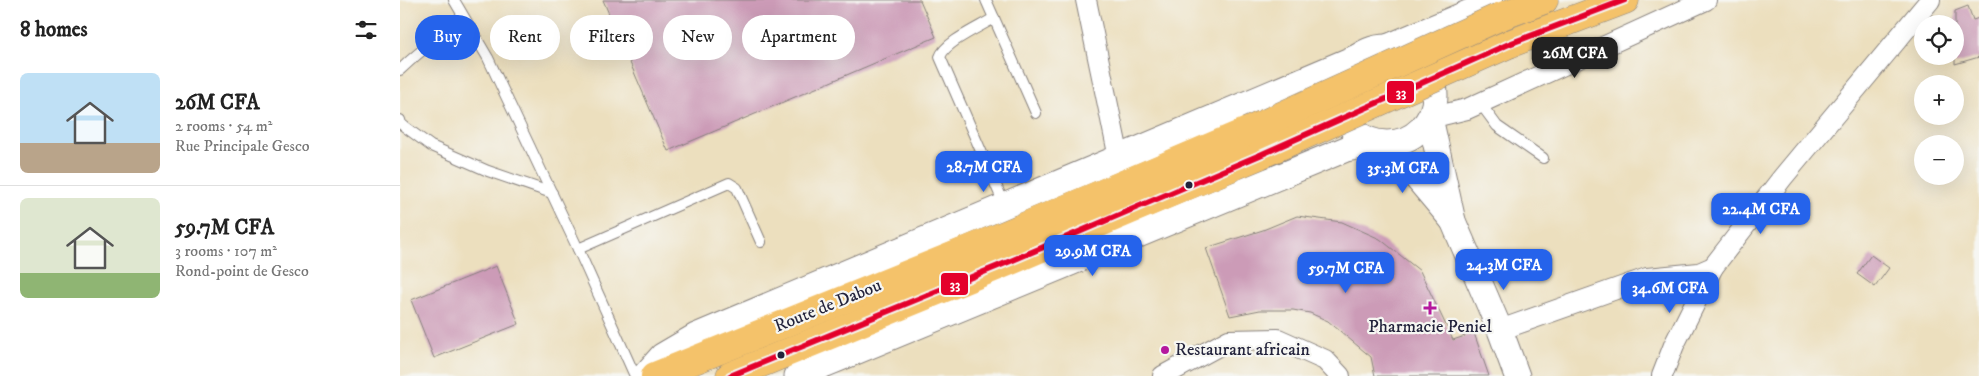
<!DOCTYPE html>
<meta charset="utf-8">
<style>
:root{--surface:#fff;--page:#f6f6f6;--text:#222;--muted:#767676;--line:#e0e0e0;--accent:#2563eb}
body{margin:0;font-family:"IM FELL DW Pica",serif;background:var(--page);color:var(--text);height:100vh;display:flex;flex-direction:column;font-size:19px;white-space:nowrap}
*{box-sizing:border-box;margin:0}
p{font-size:16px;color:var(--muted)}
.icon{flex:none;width:28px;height:28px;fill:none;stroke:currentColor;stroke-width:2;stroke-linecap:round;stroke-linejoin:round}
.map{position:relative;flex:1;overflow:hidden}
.drawer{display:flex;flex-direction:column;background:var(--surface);width:400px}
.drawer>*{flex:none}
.banner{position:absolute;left:15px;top:15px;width:475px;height:45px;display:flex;gap:10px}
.tools{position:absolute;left:1514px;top:15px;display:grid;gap:10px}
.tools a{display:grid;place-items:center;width:50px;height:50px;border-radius:50%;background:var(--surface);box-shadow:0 5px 20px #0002;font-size:25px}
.price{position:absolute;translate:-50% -42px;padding:0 11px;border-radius:10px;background:var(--accent);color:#fff;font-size:16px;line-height:32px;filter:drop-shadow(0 1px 2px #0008)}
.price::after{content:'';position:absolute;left:50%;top:30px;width:15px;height:11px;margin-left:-8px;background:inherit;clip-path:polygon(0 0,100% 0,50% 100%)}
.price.current{background:#222;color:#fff}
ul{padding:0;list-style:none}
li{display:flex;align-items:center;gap:15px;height:125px;padding:0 20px}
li+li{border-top:1px solid var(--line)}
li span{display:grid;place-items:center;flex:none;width:140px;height:100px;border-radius:8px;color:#555}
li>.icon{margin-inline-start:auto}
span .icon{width:60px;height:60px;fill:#fffc;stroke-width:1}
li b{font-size:21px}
h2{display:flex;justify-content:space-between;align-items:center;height:60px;padding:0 20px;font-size:21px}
.chip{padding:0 18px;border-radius:22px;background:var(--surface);box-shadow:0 5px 20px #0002;font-size:18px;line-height:45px}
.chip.current{background:var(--accent);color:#fff}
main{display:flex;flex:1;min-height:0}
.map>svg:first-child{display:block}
.building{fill:#cc9bb7}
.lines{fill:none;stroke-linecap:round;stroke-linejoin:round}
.service-casing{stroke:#87807c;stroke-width:12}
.minor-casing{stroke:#87807c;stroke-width:22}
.tertiary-casing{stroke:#87807c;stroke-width:27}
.primary-casing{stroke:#87807c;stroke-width:29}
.service{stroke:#fff;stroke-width:10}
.minor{stroke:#fff;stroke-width:20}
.tertiary{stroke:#fff;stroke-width:25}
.primary{stroke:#f4c26a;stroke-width:28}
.primary-bridge-casing{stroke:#87807c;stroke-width:29;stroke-linecap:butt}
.primary-bridge{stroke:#f4c26a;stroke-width:28}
.bus-1-casing{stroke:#f6f6f2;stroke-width:10}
.bus-1{stroke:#e4002b;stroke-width:6}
.bus-dot{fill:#22223b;stroke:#f6f6f2;stroke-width:2}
.poi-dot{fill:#b5179e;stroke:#f6f6f2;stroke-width:2}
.labels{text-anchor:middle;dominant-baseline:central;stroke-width:4.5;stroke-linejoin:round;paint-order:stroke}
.street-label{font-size:18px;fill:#22223b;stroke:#f6f6f2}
.poi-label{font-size:18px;fill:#22223b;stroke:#f6f6f2}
.line-badge{stroke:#f6f6f2;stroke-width:2}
.badge-label{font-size:14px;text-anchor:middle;font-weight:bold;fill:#fff}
</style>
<main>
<section class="drawer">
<h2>8 homes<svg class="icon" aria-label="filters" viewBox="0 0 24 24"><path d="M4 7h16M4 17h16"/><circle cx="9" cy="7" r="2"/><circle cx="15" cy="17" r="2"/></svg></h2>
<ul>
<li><span style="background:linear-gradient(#bfe0f5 70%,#b9a48a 0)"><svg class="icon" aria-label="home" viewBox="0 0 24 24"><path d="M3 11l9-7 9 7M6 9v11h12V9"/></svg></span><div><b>26M CFA</b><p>2 rooms · 54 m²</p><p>Rue Principale Gesco</p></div></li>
<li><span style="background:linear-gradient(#dfe7d0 75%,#8fb573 0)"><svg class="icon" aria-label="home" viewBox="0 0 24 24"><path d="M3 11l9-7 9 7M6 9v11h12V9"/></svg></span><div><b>59.7M CFA</b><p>3 rooms · 107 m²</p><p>Rond-point de Gesco</p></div></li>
</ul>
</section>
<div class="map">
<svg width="1579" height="376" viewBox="0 0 1579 376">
<rect width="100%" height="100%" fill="#f6f6f2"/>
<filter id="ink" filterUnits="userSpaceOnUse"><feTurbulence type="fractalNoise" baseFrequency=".02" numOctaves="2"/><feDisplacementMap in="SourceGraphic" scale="10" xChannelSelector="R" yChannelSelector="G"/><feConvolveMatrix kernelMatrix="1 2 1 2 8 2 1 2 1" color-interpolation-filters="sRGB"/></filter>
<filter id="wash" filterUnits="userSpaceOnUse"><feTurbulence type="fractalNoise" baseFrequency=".0096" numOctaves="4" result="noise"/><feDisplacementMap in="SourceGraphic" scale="20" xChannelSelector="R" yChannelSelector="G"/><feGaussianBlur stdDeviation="1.12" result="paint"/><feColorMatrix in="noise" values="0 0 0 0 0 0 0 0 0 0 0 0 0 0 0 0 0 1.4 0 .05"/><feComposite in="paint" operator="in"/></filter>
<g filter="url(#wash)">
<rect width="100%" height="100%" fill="#ecdfbe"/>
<g id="blocks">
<g class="building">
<path d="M203,0H520L536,37L268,151Z"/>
<path d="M1568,6L1573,20L1579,18V57L1555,64V11Z"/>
<path d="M897,216L942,222L980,239L1020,271L1053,340L1074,333L1089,376H975L971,357L928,321L910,313L893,310H860L830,316L806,248L863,230Z"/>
<path d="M1471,255L1489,268L1475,287L1457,274Z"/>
<path d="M96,266L119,324L34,358L11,300Z"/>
</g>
</g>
</g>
<g filter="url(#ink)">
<use href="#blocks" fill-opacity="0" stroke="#87807c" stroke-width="1"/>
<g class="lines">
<g class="service-casing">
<g id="service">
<path d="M54,0L88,58L178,249L235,376"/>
<path d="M586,0L636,113"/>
<path d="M594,18C580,27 545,42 540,57L605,206"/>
<path d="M0,70C23,48 39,35 70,27"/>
<path d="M1080,103L1097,126L1143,158"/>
<path d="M0,120L1,124L31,146L88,171L152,193"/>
<path d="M178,249L329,183L337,188L361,242"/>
</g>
</g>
<g class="minor-casing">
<g id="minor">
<path d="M686,0L719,158"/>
<path d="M981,47L1092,0"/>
<path d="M1030,118L1067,109L1306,0"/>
<path d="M1100,330L1247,278L1299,273L1313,267L1383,177L1530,0"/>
<path d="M763,376L829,340L878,339L925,360L940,376"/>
<path d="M1262,376L1274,345L1313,267"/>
</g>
</g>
<g class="tertiary-casing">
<g id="tertiary">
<circle cx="987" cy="95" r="48"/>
<path d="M1030,118L1053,221L1100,330L1117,376"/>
<path d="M244,376L262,356L296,336L957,57"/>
<path d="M397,376L946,149L979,143L1016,177L1053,221"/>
</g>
</g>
<g class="primary-casing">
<g id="primary">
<path d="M1099,17L1144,0"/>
<path d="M1109,44L1225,0"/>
<path d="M255,376L602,236L848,131"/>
<path d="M330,376L613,260L860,155"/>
</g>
</g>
<use href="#service" class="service"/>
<use href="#minor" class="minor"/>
<use href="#tertiary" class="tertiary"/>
<use href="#primary" class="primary"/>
<g class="primary-bridge-casing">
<g id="primary-bridge">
<path d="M848,131L1099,17"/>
<path d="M860,155L1109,44"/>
</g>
</g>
<use href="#primary-bridge" class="primary-bridge"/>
<g class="bus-1-casing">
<path id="bus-1" d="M330,376L613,260L860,155L1109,44L1225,0"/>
</g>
<use href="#bus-1" class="bus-1"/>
</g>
</g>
<g class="bus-dot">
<circle cx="789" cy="185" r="4.5"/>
<circle cx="381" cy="355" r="4.5"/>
</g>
<g class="poi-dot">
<path d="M1027.5 300.5h5v5h5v5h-5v5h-5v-5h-5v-5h5z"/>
<circle cx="765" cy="350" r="5"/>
</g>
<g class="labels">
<g class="street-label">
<text transform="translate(428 306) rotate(-22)">Route de Dabou</text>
</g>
<g class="poi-label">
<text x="1030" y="327">Pharmacie Peniel</text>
<text x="775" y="350" text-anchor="start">Restaurant africain</text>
</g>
</g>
<g class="line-badge">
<rect x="986" y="80" width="29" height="24" rx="5" fill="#e4002b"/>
<rect x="540" y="272" width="29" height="24" rx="5" fill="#e4002b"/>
</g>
<g class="badge-label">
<text x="1001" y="97">33</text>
<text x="555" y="289">33</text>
</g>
</svg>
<div class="tools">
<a><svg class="icon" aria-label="locate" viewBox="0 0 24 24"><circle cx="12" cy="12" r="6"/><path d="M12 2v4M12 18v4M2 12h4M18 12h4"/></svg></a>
<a>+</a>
<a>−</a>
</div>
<b class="price current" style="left:1175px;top:79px">26M CFA</b>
<b class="price" style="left:584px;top:193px">28.7M CFA</b>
<b class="price" style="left:1003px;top:194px">35.3M CFA</b>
<b class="price" style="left:1361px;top:235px">22.4M CFA</b>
<b class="price" style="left:693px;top:277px">29.9M CFA</b>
<b class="price" style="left:1104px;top:291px">24.3M CFA</b>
<b class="price" style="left:946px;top:294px">59.7M CFA</b>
<b class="price" style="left:1270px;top:314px">34.6M CFA</b>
<div class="banner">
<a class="chip current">Buy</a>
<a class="chip">Rent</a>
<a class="chip">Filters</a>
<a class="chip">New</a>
<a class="chip">Apartment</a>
</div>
</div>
</main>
